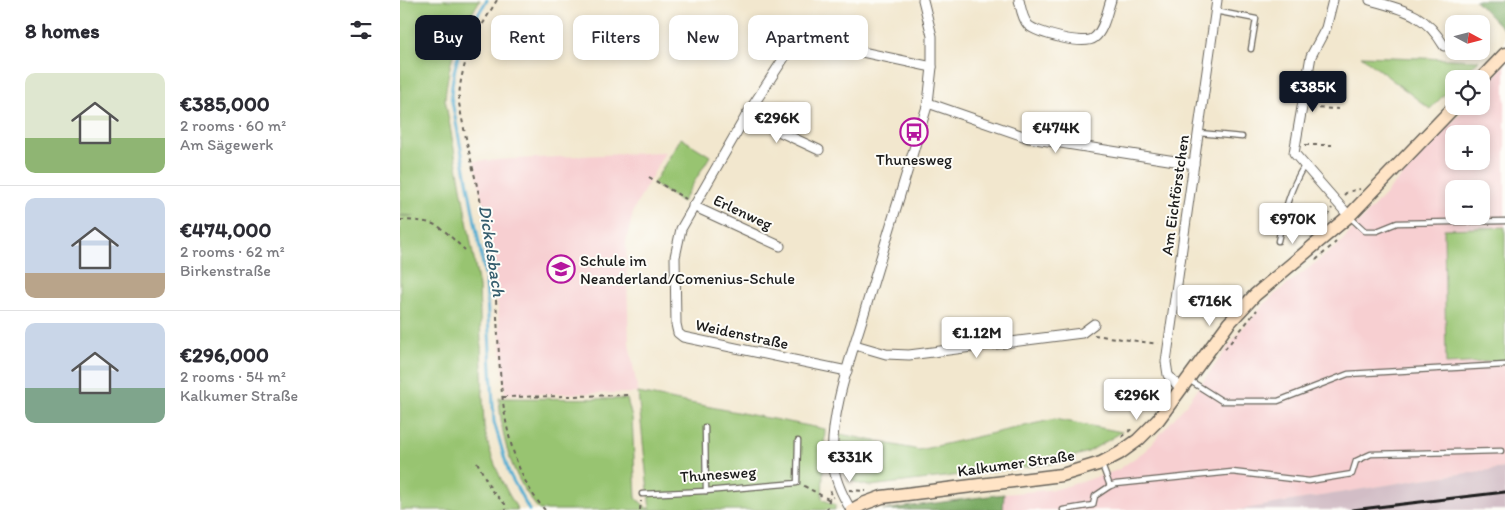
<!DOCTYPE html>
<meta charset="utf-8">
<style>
:root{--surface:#fff;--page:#f7f7f7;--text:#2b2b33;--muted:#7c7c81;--line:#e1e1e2;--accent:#111827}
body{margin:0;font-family:Itim,sans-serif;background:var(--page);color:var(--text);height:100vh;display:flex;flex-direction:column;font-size:19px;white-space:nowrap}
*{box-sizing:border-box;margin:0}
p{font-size:16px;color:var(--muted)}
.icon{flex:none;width:28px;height:28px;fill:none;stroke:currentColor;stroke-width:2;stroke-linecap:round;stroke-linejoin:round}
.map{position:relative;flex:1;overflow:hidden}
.side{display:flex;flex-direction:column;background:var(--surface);width:400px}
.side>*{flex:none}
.hud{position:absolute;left:15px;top:15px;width:475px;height:45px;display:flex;gap:10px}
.needle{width:32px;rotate:97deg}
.controls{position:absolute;left:1045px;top:15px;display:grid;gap:10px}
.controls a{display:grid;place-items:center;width:45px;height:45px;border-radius:10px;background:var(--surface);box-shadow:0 2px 8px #0003;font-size:25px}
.price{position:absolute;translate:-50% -42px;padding:0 11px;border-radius:5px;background:#fff;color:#222;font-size:16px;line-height:32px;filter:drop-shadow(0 1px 2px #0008)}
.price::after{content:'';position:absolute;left:50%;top:30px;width:15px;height:11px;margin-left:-8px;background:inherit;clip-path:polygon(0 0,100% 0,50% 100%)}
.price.active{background:var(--accent);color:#fff}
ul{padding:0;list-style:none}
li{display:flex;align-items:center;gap:15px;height:125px;padding:0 25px}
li+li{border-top:1px solid var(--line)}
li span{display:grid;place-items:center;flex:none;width:140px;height:100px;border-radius:10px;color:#555}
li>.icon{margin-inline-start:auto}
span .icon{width:60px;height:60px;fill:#fffc;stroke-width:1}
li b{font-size:21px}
h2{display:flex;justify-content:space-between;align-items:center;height:60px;padding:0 25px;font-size:21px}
.pill{padding:0 18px;border-radius:10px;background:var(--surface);box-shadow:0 2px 8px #0003;font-size:18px;line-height:45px}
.pill.active{background:var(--accent);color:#fff}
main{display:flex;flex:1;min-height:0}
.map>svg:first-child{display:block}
.built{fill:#f7cfd1;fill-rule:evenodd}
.industrial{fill:#d2bdc6}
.green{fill:#98c471;stroke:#5a7046}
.forest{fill:#7aaa63;stroke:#4b6340}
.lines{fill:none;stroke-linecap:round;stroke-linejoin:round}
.stream{stroke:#56afd3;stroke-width:3}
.lane-casing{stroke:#67635a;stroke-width:7}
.street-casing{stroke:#67635a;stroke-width:11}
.secondary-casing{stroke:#67635a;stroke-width:15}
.path{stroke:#67635a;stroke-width:2;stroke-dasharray:4 4;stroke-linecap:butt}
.lane{stroke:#fff;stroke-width:4.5}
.street{stroke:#fff;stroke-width:9}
.secondary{stroke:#ffe4c6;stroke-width:12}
.rail{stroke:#1c1c1c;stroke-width:3}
.labels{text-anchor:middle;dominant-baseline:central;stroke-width:4;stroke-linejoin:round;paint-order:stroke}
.poi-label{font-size:16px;fill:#1c1c1c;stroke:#fdfcf7}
.street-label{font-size:16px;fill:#1c1c1c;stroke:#fdfcf7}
.water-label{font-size:18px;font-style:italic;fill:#365e6e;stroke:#fdfcf7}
</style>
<main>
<section class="side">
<h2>8 homes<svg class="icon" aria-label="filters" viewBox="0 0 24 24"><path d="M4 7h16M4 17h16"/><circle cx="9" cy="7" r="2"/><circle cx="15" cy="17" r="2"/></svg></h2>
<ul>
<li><span style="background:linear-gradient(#dfe7d0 65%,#8fb573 0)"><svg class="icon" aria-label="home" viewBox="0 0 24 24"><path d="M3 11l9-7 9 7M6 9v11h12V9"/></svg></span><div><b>€385,000</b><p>2 rooms · 60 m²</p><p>Am Sägewerk</p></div></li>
<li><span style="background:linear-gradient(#c9d6e8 75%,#b9a48a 0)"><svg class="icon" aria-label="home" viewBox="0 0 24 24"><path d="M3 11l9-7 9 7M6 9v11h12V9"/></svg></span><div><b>€474,000</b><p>2 rooms · 62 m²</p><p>Birkenstraße</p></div></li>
<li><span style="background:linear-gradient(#c9d6e8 65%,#7fa58c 0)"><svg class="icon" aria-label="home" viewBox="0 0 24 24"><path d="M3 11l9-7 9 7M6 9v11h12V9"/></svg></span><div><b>€296,000</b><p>2 rooms · 54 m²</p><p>Kalkumer Straße</p></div></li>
</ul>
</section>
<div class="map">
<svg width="1105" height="510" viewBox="0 0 1105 510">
<rect width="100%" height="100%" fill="#fdfcf7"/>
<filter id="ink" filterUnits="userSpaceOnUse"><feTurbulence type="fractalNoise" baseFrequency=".02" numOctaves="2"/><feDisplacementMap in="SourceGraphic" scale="10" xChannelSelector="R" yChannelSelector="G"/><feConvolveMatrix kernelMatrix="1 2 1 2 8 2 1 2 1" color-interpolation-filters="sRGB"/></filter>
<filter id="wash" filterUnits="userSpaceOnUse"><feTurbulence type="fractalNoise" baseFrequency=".0096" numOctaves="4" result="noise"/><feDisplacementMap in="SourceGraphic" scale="20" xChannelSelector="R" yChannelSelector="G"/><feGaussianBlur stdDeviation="1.12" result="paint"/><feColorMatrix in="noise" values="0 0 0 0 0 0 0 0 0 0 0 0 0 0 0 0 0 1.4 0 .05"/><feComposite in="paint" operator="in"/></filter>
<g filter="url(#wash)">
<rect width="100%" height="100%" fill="#f2e7ce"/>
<g class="built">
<path d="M1105,64V468L1022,479L839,510H603L604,494L657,489L684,481L718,470L746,450L785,406L839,332L870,298L938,245L1067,106H1081V91ZM1054,134H1081V161H1054ZM1054,189H1081V216H1054Z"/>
<path d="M265,152L234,209L226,242L229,343L238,393L105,394L93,253L74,161Z"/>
</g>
<path class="industrial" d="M1105,468V510H839L1022,479Z"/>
<g class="green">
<path d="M0,0H80C58,36 49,57 45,99L79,287L84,427C90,458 102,484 118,510H0V216H15L0,215Z"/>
<path d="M961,56L1079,60L1060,79H1054V85L1030,109Z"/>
<path d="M281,138L310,156L282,202L253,184Z"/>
<path d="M1105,227V361L1046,364L1044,229Z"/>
<path d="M238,393L425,429L422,499L435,505V510H250Z"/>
<path d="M99,398L227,399L232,418L236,498L249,510H139C111,475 102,443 99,398Z"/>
<path d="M655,419L722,432L688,452L650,464L471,486C438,483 440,461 440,434L519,450Z"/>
</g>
<g class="forest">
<path d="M1075,0H1105V31Z"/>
<path d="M604,494L603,510H483Z"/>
</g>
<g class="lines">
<path class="stream" d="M87,0C65,34 54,55 51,96L86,280L94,422L109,473L129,510"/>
</g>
</g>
<g filter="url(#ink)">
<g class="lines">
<g class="lane-casing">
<g id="lane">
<path d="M815,11L856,19L851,49"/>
<path d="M799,133L842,137"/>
<path d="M951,218L965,231H977L997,223L1105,221"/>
<path d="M878,241C884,214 889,190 904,166"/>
<path d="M789,380L822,401H878L948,374L1105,365"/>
<path d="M305,427L306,491"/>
<path d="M702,465L710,486L716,484L832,472L909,481L952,474L956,461L971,454L1101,451"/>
<path d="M242,494L306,491L397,483L398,441"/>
<path d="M663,510L693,505L695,496L710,486"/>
</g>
</g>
<g class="street-casing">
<g id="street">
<path d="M619,0C621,8 622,18 628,25C637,33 684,46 694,38C704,31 707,11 711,0"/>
<path d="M933,0L926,28L911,56L894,153L949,216"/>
<path d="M970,0C1004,10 1025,13 1044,46"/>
<path d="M528,103L629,138L794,164"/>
<path d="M346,116L419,150"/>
<path d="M293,206L380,246"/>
<path d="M455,345L486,354L509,355L682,333L694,324"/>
<path d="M447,371L283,337L278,333L276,324L275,257L281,229L346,116L397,38L532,67"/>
<path d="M781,389L768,375L766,362L817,0"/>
<path d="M451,510C442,495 434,479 433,461C429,415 452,354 465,310C486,241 507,172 528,103L532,67V36L523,0"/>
</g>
</g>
<g class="secondary-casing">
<g id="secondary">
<path d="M1081,79L1105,54"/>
<path d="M452,510L463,504L482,497L662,475L701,463L720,453L738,440L758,420L829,323L855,295L949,216L1055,106"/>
</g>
</g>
<g class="path">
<path d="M97,0C77,33 59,63 59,103C68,154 83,204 91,255C105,337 87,444 145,510"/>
<path d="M918,72L943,75"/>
<path d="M1050,96L1054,92"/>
<path d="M911,108L939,109"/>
<path d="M905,145H932"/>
<path d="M249,177L286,199"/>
<path d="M944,195L947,192L960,189"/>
<path d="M0,220C39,221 37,224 65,250"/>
<path d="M923,223L932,208"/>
<path d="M916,260L936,242"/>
<path d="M694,335L758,344"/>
<path d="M825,349L857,310"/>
<path d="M103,397L231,395"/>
<path d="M722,437L734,427"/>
<path d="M77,462L92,491L105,504L106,510"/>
<path d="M404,486L428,499L433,497"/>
<path d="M449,490L466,491"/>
<path d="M240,510L241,501"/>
<path d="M427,510L431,490"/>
</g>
<use href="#lane" class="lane"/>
<use href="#street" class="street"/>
<use href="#secondary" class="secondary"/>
<path class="rail" d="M952,510L1105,492"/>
</g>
</g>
<defs>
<g id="bus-ring" transform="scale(1.4375)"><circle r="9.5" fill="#fdfcf7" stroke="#b5179e" stroke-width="1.5"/><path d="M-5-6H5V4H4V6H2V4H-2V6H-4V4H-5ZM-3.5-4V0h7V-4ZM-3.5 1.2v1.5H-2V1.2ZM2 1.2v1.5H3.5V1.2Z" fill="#b5179e"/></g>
<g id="school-ring" transform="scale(1.4375)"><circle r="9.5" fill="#fdfcf7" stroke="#b5179e" stroke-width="1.5"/><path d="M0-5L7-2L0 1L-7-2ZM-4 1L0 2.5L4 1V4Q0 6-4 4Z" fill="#b5179e"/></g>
</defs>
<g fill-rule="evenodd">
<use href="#bus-ring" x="514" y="132"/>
<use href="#school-ring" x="161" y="269"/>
</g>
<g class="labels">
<g class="poi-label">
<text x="514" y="159">Thunesweg</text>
<text x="180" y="260" text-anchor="start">Schule im<tspan x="180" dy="18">Neanderland/Comenius-Schule</tspan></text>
</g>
<g class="street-label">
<text transform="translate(775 195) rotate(-82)">Am Eichförstchen</text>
<text transform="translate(343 212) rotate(25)">Erlenweg</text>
<text transform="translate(342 334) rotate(12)">Weidenstraße</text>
<text transform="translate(616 463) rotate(-8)">Kalkumer Straße</text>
<text transform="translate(318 474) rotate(-4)">Thunesweg</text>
</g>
<g class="water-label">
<text transform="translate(92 251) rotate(81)">Dickelsbach</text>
</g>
</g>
</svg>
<div class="controls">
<a><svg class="needle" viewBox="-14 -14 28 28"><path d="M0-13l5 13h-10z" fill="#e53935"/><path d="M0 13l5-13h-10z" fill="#7c7c81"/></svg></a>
<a><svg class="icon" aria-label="locate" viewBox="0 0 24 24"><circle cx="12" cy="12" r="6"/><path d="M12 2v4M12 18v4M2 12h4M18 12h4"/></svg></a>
<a>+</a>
<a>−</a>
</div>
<b class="price active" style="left:913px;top:113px">€385K</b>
<b class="price" style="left:377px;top:144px">€296K</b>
<b class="price" style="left:656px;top:154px">€474K</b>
<b class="price" style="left:893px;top:245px">€970K</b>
<b class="price" style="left:810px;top:327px">€716K</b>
<b class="price" style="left:577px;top:359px">€1.12M</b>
<b class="price" style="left:737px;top:421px">€296K</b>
<b class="price" style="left:450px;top:483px">€331K</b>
<div class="hud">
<a class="pill active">Buy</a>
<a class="pill">Rent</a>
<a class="pill">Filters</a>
<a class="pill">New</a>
<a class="pill">Apartment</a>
</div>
</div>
</main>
